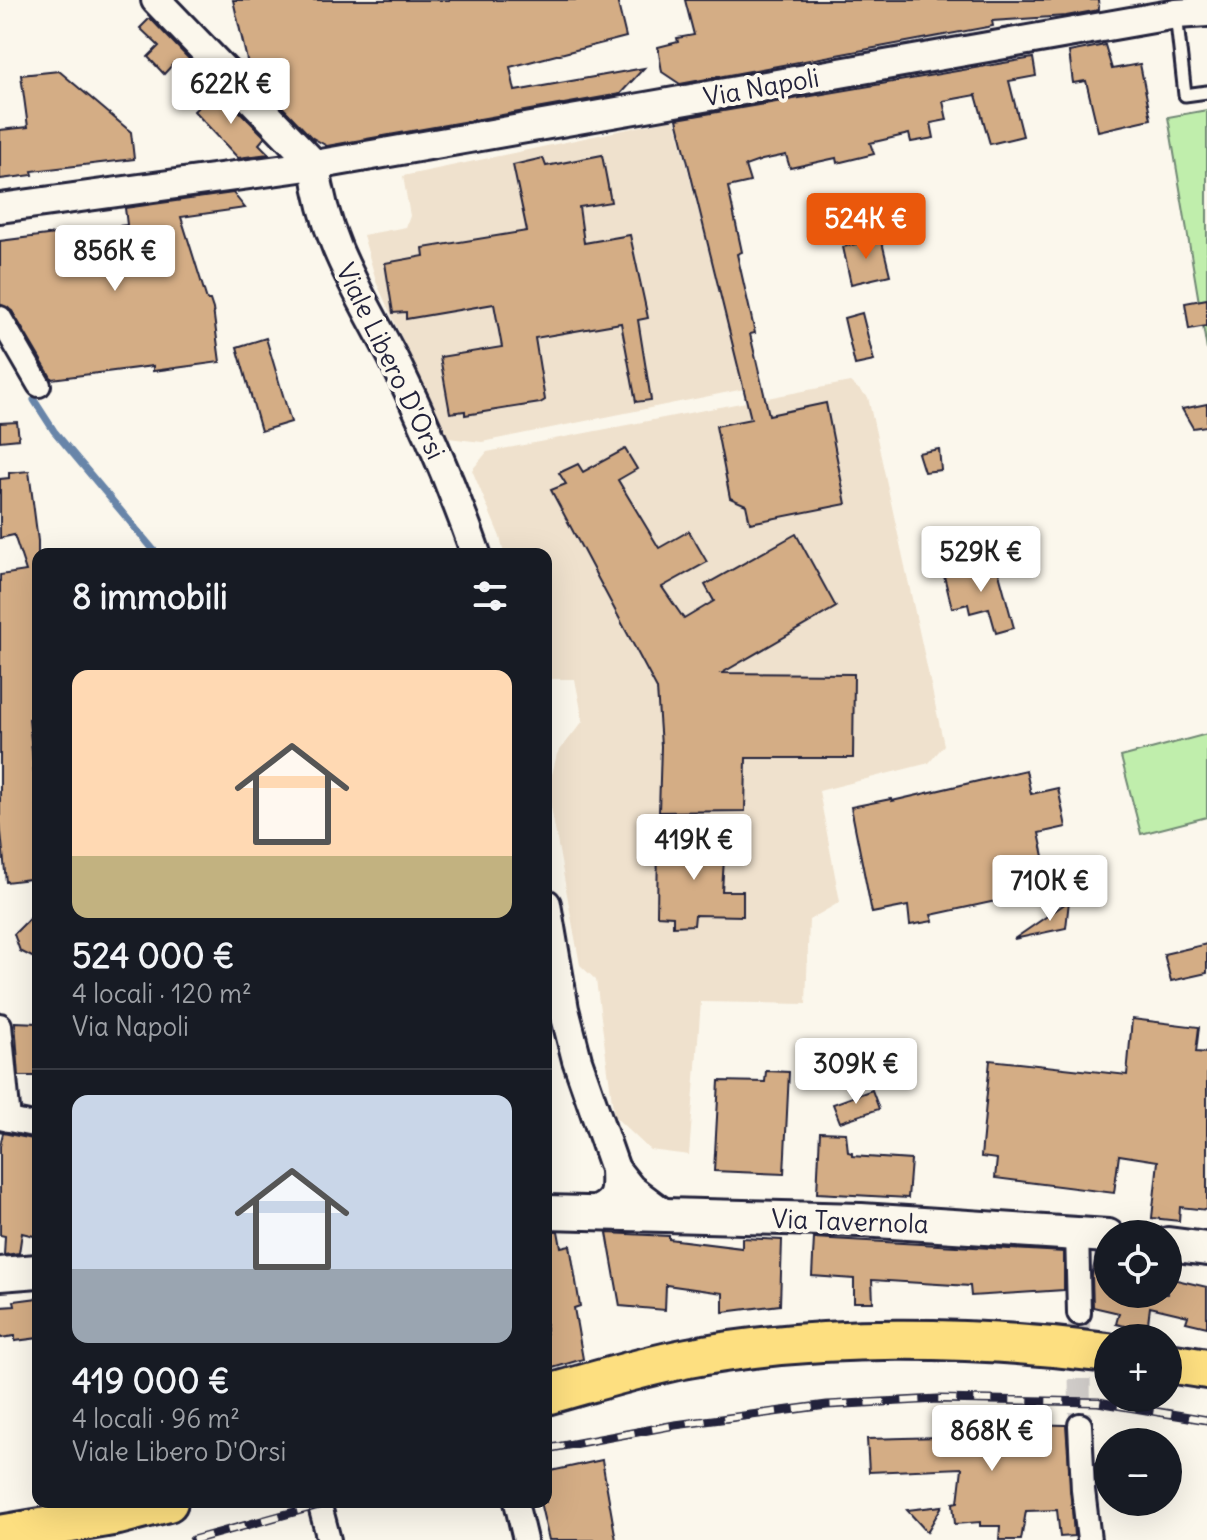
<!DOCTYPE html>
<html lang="it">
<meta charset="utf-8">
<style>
:root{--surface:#171b24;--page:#242831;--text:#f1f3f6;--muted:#9ea1a6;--line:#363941;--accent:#ea580c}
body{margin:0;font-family:Delius,sans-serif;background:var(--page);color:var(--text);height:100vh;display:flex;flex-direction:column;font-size:30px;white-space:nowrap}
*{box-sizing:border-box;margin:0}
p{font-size:26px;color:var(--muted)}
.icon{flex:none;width:44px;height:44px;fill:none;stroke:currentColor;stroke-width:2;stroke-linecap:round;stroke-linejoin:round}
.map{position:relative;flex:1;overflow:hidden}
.panel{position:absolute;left:32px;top:548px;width:520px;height:960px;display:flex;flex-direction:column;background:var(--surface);border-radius:16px;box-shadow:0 8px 32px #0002}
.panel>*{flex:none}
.buttons{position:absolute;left:1094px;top:1220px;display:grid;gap:16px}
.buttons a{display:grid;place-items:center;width:88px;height:88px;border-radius:50%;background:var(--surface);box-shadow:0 8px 32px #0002;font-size:40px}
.price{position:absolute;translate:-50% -68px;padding:0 18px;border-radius:8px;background:#fff;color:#222;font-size:26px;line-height:52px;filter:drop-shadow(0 2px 4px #0008)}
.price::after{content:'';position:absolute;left:50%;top:48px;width:24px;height:18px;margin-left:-12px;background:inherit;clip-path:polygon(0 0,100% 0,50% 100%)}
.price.active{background:var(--accent);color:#fff}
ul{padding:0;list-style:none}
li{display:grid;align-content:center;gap:16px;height:424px;padding:0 40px}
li+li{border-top:2px solid var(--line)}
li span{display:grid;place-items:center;height:248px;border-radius:16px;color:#555}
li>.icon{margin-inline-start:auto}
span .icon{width:144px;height:144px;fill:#fffc;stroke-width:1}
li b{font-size:34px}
h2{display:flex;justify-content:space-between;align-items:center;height:96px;padding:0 40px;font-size:34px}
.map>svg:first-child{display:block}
.built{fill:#efe1cd}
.green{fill:#c0eeac;stroke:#718874;stroke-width:2}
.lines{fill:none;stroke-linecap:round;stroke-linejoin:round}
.stream{stroke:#6885a9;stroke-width:7}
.building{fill:#d4ad85;stroke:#22223b;stroke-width:2}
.minor-tunnel{stroke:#d0ccc9;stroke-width:22;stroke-dasharray:22 11;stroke-linecap:butt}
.service-casing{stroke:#22223b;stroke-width:17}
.minor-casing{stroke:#22223b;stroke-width:28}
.tertiary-casing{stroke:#22223b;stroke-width:34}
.secondary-casing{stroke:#22223b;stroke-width:38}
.trunk-casing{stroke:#22223b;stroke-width:44}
.service{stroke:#fbf7ec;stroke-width:11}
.minor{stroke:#fbf7ec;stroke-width:22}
.tertiary{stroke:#fbf7ec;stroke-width:28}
.secondary{stroke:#fbf7ec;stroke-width:32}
.trunk{stroke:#fddf80;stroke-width:38}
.rail-casing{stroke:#22223b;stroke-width:9}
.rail{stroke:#fbf7ec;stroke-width:6;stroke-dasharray:18;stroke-linecap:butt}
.labels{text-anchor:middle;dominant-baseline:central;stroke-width:8;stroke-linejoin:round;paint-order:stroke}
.street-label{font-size:26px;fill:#22223b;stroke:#fbf7ec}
</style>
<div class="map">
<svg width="1207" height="1540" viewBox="0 0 1207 1540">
<rect width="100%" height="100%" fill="#fbf7ec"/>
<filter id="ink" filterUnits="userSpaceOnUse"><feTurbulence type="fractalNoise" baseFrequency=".0125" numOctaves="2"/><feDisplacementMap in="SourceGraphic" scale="16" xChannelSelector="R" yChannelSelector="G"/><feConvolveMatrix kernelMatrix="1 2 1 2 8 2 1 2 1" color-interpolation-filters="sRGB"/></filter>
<g filter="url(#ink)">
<g class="built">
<path d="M675,119L744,389L482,442L448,438L377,284L363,235L406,227L410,216L403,176Z"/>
<path d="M850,382L868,397L944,745L929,763L819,791L840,902L809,920L806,1004L701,1002L689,1155L650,1150L614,1116L596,980L580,965L548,791L557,754L583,721L575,679H546V554H504L500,537L472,470L487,452Z"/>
</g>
<g class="green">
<path d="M1207,110V350L1168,117Z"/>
<path d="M1207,734V817L1141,834L1121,757Z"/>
</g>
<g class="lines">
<path class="stream" d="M34,400L54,431L157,554"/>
</g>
<g class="building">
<path d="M233,0H617L626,37L510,67L515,91L644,68L620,94L327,146L311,137L250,73Z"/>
<path d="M685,0H1098L1099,10L1066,16L992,21L993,26L680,84L662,72L658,47L678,42L677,38L694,35Z"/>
<path d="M150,18L190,60L181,68L175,62L164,74L148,57L159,46L140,28Z"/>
<path d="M1105,45L1112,69L1140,64L1151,119L1098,131L1086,81L1073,83L1069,52Z"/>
<path d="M1033,58L1036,76L1009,81L1023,136L990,144L976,95L943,101L947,120L931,123L934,138L911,142L909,134L870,143L874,154L837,163L836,158L790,168L786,155L762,160L745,166L750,182L728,187L742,252L737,254L755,333L750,334L769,415L826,403L846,504L750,523L746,505L730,498L716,426L751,419L677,119Z"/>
<path d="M59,71L131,132L134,159L32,171L33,175L0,179V130L28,127L21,75Z"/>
<path d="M217,89L265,137L259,144L269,154L238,158L194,111Z"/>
<path d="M602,155L611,202L579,207L584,243L630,235L648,318L638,320L651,400L636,402L621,323L535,338L545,400L540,403L465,415V411L450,413L440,357L502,347L494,304L406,319V312L393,313L385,263L424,256L423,248L527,231L513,165L543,158L546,166Z"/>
<path d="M233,193L245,208L181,217L207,300H210L213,309L220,362L153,371V366L52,379L12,311L0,304V241L127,225L125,208Z"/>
<path d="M881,238L890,275L851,284L843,247Z"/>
<path d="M1207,299V326L1189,329L1185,303Z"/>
<path d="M862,313L874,361L855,365L844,318Z"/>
<path d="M266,338L291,422L261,431L237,347Z"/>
<path d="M1207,404V426L1193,428L1182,409Z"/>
<path d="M17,422L19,439L0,441V423Z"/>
<path d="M625,449L637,469L618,480L659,548L689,531L707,562L662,587L684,619L714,601L705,585L796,534L836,607L722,673L854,674L853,758H746L745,811L659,812L661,746L657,689L551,490L566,484L559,473L578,464L583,472Z"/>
<path d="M939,449L941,470L924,472L918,453Z"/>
<path d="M29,471L38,541V718L29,719L38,817V878L6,882L0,822V575L26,571L14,535L0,538V479L9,478V473Z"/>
<path d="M996,562L1014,628L996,633L989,608L970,613L968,604L952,608L944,576Z"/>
<path d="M1026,770L1031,794L1058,788L1066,827L1039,833L1051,889L931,915L933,921L910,925L908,906L872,913L851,807L891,799L892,801Z"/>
<path d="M658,839L725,843L722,891H743V916L695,915L694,925L673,926V916L657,915Z"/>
<path d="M1069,901L1066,928L1014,939Z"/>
<path d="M38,910V960L20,951L14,934Z"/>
<path d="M1207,944V973L1171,981L1164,954Z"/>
<path d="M1132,1019L1199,1027L1196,1052L1207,1053V1210L1180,1207L1179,1221L1152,1218L1158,1161L1119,1155L1114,1193L995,1178L997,1159L981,1157L990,1060L1127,1075Z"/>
<path d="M15,1022L38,1023V1076H19Z"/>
<path d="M766,1071L789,1072L784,1174L714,1171L719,1081L765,1082Z"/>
<path d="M872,1090L879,1109L840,1122L833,1104Z"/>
<path d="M820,1132L846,1133L848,1152L852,1153V1156L911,1160L908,1198L817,1193Z"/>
<path d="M3,1133L38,1140V1237L22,1233L19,1253L4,1255L5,1236L0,1235V1146Z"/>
<path d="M546,1231H558L561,1247L570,1245L580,1306L574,1308L583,1359L546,1370Z"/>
<path d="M607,1233L669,1236V1239L742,1248V1238L782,1240L780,1305L723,1312V1293L666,1285L665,1310L620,1306Z"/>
<path d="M814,1238L1064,1252V1290L971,1296L970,1286L872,1280L873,1302H854V1279L812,1276Z"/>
<path d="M1096,1254L1108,1255V1294H1168V1278L1207,1287V1327L1186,1322L1188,1316L1150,1307L1147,1331L1116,1324L1119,1313L1093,1307L1092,1277Z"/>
<path d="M38,1298V1338L15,1341V1336L0,1338V1307L15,1306L14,1301Z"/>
<path d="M1024,1424L1066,1425L1074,1536L1060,1537L1057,1510L1026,1511L1021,1540H999L1000,1526H980V1522L955,1524L953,1503L958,1502L962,1468L869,1472L867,1439L941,1437L942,1429L1023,1437Z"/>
<path d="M602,1460L616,1540H549L540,1502H546V1472Z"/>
<path d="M942,1506L927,1532L907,1510Z"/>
</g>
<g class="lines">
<path class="minor-tunnel" d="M1079,1313L1080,1425"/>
<g class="service-casing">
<path id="service" d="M1176,14L1185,95L1207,92"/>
</g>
<g class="minor-casing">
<g id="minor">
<path d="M0,318L39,385"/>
<path d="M0,1025L9,1120"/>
<path d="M0,1118L38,1126"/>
<path d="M1077,1232L1079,1313"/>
<path d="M1080,1425L1083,1490L1089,1540"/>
<path d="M319,1502L329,1540"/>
<path d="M516,1502L525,1540"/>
</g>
</g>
<g class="tertiary-casing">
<g id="tertiary">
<path d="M156,0L315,165"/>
<path d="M315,165C324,242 361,295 395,362C426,425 453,488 476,554"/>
<path d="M0,208L315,165L1176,14L1207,12"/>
<path d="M546,904L564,1009L577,1060L615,1169C616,1194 617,1203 591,1213"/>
<path d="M615,1169L631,1189L667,1216"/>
</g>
</g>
<g class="secondary-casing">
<g id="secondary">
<path d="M546,1212L861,1220L1108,1236"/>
<path d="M1168,1244L1207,1249"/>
<path d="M0,1274L38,1271"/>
</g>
</g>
<g class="trunk-casing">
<g id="trunk">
<path d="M1168,1363L1207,1369"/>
<path d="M546,1395C593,1382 640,1367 688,1358C819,1333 976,1336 1108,1353"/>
<path d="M0,1535L118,1515L168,1502"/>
</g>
</g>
<use href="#service" class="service"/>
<use href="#minor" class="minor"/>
<use href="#tertiary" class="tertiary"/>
<use href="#secondary" class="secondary"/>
<use href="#trunk" class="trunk"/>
<g class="rail-casing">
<g id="rail">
<path d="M546,1449L675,1425L827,1405L938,1399L1098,1402L1207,1420"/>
<path d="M193,1540L330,1502"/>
</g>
</g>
<use href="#rail" class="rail"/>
</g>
</g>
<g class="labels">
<g class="street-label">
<text transform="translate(761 87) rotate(-10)">Via Napoli</text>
<text transform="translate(391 361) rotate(64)">Viale Libero D'Orsi</text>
<text transform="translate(850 1221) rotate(2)">Via Tavernola</text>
</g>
</g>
</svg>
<div class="buttons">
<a><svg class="icon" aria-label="locate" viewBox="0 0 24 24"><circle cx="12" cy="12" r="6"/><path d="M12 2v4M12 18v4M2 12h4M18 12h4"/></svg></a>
<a>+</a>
<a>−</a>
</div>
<b class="price" style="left:231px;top:126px">622K €</b>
<b class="price active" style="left:866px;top:261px">524K €</b>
<b class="price" style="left:115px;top:293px">856K €</b>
<b class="price" style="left:981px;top:594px">529K €</b>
<b class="price" style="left:694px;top:882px">419K €</b>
<b class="price" style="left:1050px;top:923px">710K €</b>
<b class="price" style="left:856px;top:1106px">309K €</b>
<b class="price" style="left:992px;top:1473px">868K €</b>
<section class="panel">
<h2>8 immobili<svg class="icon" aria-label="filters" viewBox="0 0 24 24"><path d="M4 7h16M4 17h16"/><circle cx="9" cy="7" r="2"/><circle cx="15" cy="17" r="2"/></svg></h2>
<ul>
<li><span style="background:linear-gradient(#ffd9b3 75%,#c2b280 0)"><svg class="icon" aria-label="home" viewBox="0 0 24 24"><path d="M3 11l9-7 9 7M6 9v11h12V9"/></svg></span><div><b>524 000 €</b><p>4 locali · 120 m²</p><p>Via Napoli</p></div></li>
<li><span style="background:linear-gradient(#c9d6e8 70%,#9aa5b1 0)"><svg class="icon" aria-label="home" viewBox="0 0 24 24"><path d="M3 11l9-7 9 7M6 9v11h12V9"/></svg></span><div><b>419 000 €</b><p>4 locali · 96 m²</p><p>Viale Libero D'Orsi</p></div></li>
</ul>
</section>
</div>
